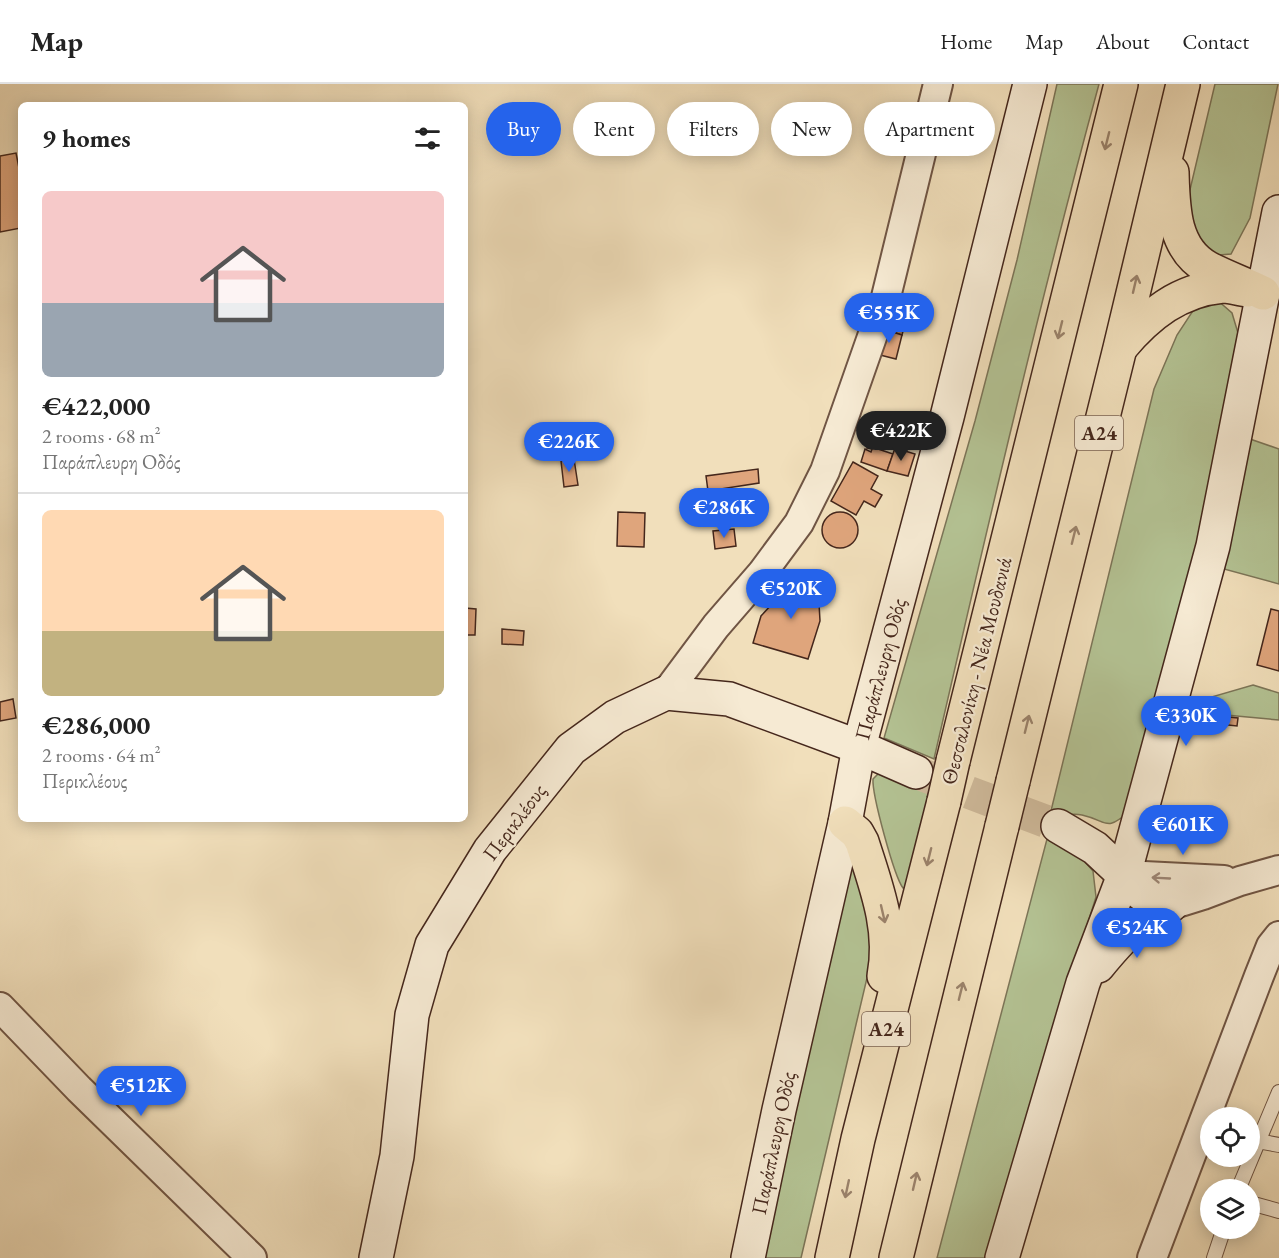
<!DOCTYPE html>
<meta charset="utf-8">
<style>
:root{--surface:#fff;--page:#f2f2f2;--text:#222;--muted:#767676;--line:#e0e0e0;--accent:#2563eb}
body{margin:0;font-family:"EB Garamond",serif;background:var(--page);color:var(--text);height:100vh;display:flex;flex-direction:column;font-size:22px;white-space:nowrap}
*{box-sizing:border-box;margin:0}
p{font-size:20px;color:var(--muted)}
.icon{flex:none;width:33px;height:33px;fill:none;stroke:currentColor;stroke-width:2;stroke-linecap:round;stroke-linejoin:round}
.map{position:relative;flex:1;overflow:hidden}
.details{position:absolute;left:18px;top:18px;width:450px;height:720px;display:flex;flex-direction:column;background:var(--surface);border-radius:9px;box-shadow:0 3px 15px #0003}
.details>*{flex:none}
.banner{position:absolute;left:486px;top:18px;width:570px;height:54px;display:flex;gap:12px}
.tools{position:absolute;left:1200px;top:1023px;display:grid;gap:12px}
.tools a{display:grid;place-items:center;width:60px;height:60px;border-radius:50%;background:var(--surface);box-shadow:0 3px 15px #0003;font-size:30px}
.price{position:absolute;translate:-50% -51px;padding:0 14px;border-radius:21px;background:var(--accent);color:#fff;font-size:20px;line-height:39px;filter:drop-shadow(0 2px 3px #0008)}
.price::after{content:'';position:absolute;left:50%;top:36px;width:18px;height:14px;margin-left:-9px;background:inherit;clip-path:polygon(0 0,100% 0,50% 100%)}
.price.current{background:#222;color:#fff}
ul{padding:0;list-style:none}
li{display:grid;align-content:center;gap:12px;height:318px;padding:0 24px}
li+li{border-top:2px solid var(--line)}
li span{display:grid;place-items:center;height:186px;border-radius:9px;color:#555}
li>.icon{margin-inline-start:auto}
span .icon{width:108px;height:108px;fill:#fffc;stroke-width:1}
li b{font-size:26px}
h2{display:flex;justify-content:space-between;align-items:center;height:72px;padding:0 24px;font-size:26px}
.tag{padding:0 21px;border-radius:27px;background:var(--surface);box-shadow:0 3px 15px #0003;font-size:21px;line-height:54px}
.tag.current{background:var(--accent);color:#fff}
header{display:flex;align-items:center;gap:36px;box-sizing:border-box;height:84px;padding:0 30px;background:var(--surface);border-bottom:2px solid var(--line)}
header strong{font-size:28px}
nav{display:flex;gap:33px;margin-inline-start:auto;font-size:21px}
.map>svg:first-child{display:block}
.green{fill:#b4c394;stroke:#7c7558;stroke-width:1.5}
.building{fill:#dfa57c;stroke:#45271c;stroke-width:1.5}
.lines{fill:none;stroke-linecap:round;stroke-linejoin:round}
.secondary-tunnel{stroke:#cfba9b;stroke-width:33;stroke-dasharray:33 16;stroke-linecap:butt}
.lane-casing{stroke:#705544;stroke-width:16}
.street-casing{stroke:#705544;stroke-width:32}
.secondary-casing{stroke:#45271c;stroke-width:36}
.highway-casing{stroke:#45271c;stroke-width:36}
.lane{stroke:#f6ead3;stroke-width:14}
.street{stroke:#f6ead3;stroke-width:28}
.secondary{stroke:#f6ead3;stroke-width:33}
.highway{stroke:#f1dfbb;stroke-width:33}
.highway-bridge-casing{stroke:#45271c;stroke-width:36;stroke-linecap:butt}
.highway-bridge{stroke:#f1dfbb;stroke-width:33}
.oneway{stroke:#9b836c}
.oneway2{stroke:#9e8878}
.labels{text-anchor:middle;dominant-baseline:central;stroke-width:4.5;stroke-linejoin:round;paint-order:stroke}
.shield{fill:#f6ead3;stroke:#7a6253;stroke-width:1.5}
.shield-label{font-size:20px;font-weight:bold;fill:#45271c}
.street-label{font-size:21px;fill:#45271c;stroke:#f6ead3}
</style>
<header>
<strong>Map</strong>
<nav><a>Home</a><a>Map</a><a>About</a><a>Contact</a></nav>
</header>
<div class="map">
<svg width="1279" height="1174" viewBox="0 0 1279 1174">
<rect width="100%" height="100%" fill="#f1dfbb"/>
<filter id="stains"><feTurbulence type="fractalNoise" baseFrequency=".00333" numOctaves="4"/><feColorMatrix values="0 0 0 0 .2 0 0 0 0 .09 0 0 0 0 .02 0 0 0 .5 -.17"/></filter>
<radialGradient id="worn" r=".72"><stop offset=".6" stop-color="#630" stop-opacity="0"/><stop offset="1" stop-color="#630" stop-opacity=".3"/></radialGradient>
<g class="green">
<path d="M1057,0H1099C1038,224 986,449 934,675L884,654L975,337L1017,176Z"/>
<path d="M1215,0H1278L1250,134L1231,170L1207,172L1195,159L1188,114Z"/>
<path d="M1216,215L1232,229L1238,249L1198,455L1130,727C1104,749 1109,737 1082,731C1071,729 1060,732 1049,735L1154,305L1177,251L1196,222Z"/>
<path d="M1250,355L1279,365V500L1224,485Z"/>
<path d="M1253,601L1279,609V636L1204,629L1208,614Z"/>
<path d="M886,688L934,702L906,804H903C894,792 872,711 873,695L878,690Z"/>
<path d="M1047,755L1079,771L1093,787L1096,813L1003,1111L986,1174H937Z"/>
<path d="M850,770L856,774L875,860L801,1174H760Z"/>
</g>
<g class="building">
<path d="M16,69L21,94V144L0,148V72Z"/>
<path d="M891,212L911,217L902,251L883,245Z"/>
<path d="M883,245L902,251L896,275L876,270Z"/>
<path d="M876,338L886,341L878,365L893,370L887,387L861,378L865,365L871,368L872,365L867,364Z"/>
<path d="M895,364L915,370L908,392L887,387Z"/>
<path d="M574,375L578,401L564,403L561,377Z"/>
<path d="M853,378L878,392L871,405L882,411L875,423L864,417L856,431L831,417Z"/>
<path d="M758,385L759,399L708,407L706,392Z"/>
<path d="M618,428L645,429L644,463L617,462Z"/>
<circle cx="840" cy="446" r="18"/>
<path d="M734,445L736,462L715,465L713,447Z"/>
<path d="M789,492L818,502L820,537L808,575L753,559L761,532L784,507Z"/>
<path d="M465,524L476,525L475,551H465Z"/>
<path d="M1271,525L1279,527V587L1257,581Z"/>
<path d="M502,545L524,547L523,561L502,560Z"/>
<path d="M13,615L16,634L0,637V618Z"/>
<path d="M1219,632L1238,634L1237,642L1219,640Z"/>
</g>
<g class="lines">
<path class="secondary-tunnel" d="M923,691L1058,742"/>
<g class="lane-casing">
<g id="lane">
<path d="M1257,1057L1279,1061"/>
<path d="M1238,1106L1279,1008"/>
<path d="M1250,1119L1279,1127"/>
<path d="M1214,1174L1224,1144"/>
</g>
</g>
<g class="street-casing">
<g id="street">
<path d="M666,609L716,542L762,489L799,439L825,387L886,213L938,0"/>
<path d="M1124,791L1134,807L1142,813L1171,821L1203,811L1240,797L1279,786"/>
<path d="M1124,791L1224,796"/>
<path d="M0,923L79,1005L252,1174"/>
<path d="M1152,1174L1259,892L1271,862L1279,852"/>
</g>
</g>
<g class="secondary-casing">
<g id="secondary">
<path d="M1058,742L1095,764L1124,791"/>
<path d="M1098,882C1121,854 1137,836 1171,821"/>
<path d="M376,1174L397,1072L412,931L432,861L490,766L571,665L615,633L666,609L729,615L859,663L916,688"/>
<path d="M748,1174L779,1026L845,739L859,663L947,333L1030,0"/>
<path d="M1002,1174L1083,899L1124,791L1213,462L1279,128"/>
</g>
</g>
<g class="highway-casing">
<g id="highway">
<path d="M1172,88C1173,123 1173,165 1208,184C1225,193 1245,200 1263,209"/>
<path d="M1121,263C1148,231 1179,206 1223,202C1231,202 1239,205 1247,206"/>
<path d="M953,677L1121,0"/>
<path d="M1013,697L1120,264L1183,0"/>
<path d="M845,739L857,749L862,758C876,802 893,845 884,892"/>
<path d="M832,1174L858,1055L944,717"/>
<path d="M896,1174L1002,742"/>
</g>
</g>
<use href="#lane" class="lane"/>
<use href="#street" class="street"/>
<use href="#secondary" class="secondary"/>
<use href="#highway" class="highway"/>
<g class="highway-bridge-casing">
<g id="highway-bridge">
<path d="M944,717L953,677"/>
<path d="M1002,742L1013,697"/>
</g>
</g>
<use href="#highway-bridge" class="highway-bridge"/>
</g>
<defs><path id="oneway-shaft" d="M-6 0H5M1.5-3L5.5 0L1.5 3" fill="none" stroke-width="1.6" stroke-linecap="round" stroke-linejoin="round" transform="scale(1.5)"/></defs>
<g class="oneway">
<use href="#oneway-shaft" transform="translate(1107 57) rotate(104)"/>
<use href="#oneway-shaft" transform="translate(1135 200) rotate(-77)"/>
<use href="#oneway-shaft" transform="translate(1060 246) rotate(104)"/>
<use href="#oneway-shaft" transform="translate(1074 451) rotate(-76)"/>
<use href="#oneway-shaft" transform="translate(1027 640) rotate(-76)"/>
<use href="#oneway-shaft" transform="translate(929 773) rotate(104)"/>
<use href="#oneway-shaft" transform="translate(883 830) rotate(77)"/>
<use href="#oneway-shaft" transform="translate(961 907) rotate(-76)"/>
<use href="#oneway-shaft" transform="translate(915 1097) rotate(-77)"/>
<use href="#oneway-shaft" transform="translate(847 1105) rotate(102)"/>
</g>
<use class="oneway2" href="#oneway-shaft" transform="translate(1161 794) rotate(-177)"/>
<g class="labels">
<g class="shield">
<rect x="1075" y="332" width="48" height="34" rx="4.5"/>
<rect x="862" y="928" width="48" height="34" rx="4.5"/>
</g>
<g class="shield-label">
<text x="1099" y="349">Α24</text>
<text x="886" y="945">Α24</text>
</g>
<g class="street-label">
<text transform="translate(880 585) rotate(-75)">Παράπλευρη Οδός</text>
<text transform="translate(976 587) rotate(-76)">Θεσσαλονίκη - Νέα Μουδανιά</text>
<text transform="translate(514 738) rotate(-53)">Περικλέους</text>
<text transform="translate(773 1059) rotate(-78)">Παράπλευρη Οδός</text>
</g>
</g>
<rect width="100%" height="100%" filter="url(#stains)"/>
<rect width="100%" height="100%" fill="url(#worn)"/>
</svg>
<div class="tools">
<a><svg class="icon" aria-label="locate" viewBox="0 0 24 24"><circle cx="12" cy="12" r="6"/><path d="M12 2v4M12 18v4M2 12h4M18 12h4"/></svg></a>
<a><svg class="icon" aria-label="layers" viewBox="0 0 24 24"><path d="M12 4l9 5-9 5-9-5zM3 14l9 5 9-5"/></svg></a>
</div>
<b class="price" style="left:889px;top:260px">€555K</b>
<b class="price current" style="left:901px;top:378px">€422K</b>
<b class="price" style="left:569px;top:389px">€226K</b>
<b class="price" style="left:724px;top:455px">€286K</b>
<b class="price" style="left:791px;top:536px">€520K</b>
<b class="price" style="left:1186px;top:663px">€330K</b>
<b class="price" style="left:1183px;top:772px">€601K</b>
<b class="price" style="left:1137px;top:875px">€524K</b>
<b class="price" style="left:141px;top:1033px">€512K</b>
<div class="banner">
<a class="tag current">Buy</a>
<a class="tag">Rent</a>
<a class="tag">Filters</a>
<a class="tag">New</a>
<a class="tag">Apartment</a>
</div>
<section class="details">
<h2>9 homes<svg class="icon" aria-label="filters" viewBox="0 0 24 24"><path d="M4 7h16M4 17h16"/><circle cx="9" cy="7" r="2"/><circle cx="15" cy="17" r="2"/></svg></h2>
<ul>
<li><span style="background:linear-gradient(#f6c9c9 60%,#9aa5b1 0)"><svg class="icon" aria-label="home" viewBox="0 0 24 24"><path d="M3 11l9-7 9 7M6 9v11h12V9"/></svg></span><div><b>€422,000</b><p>2 rooms · 68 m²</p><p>Παράπλευρη Οδός</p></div></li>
<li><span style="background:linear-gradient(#ffd9b3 65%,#c2b280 0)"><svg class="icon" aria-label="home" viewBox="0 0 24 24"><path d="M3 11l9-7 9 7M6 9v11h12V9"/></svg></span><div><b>€286,000</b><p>2 rooms · 64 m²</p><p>Περικλέους</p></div></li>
</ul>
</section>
</div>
